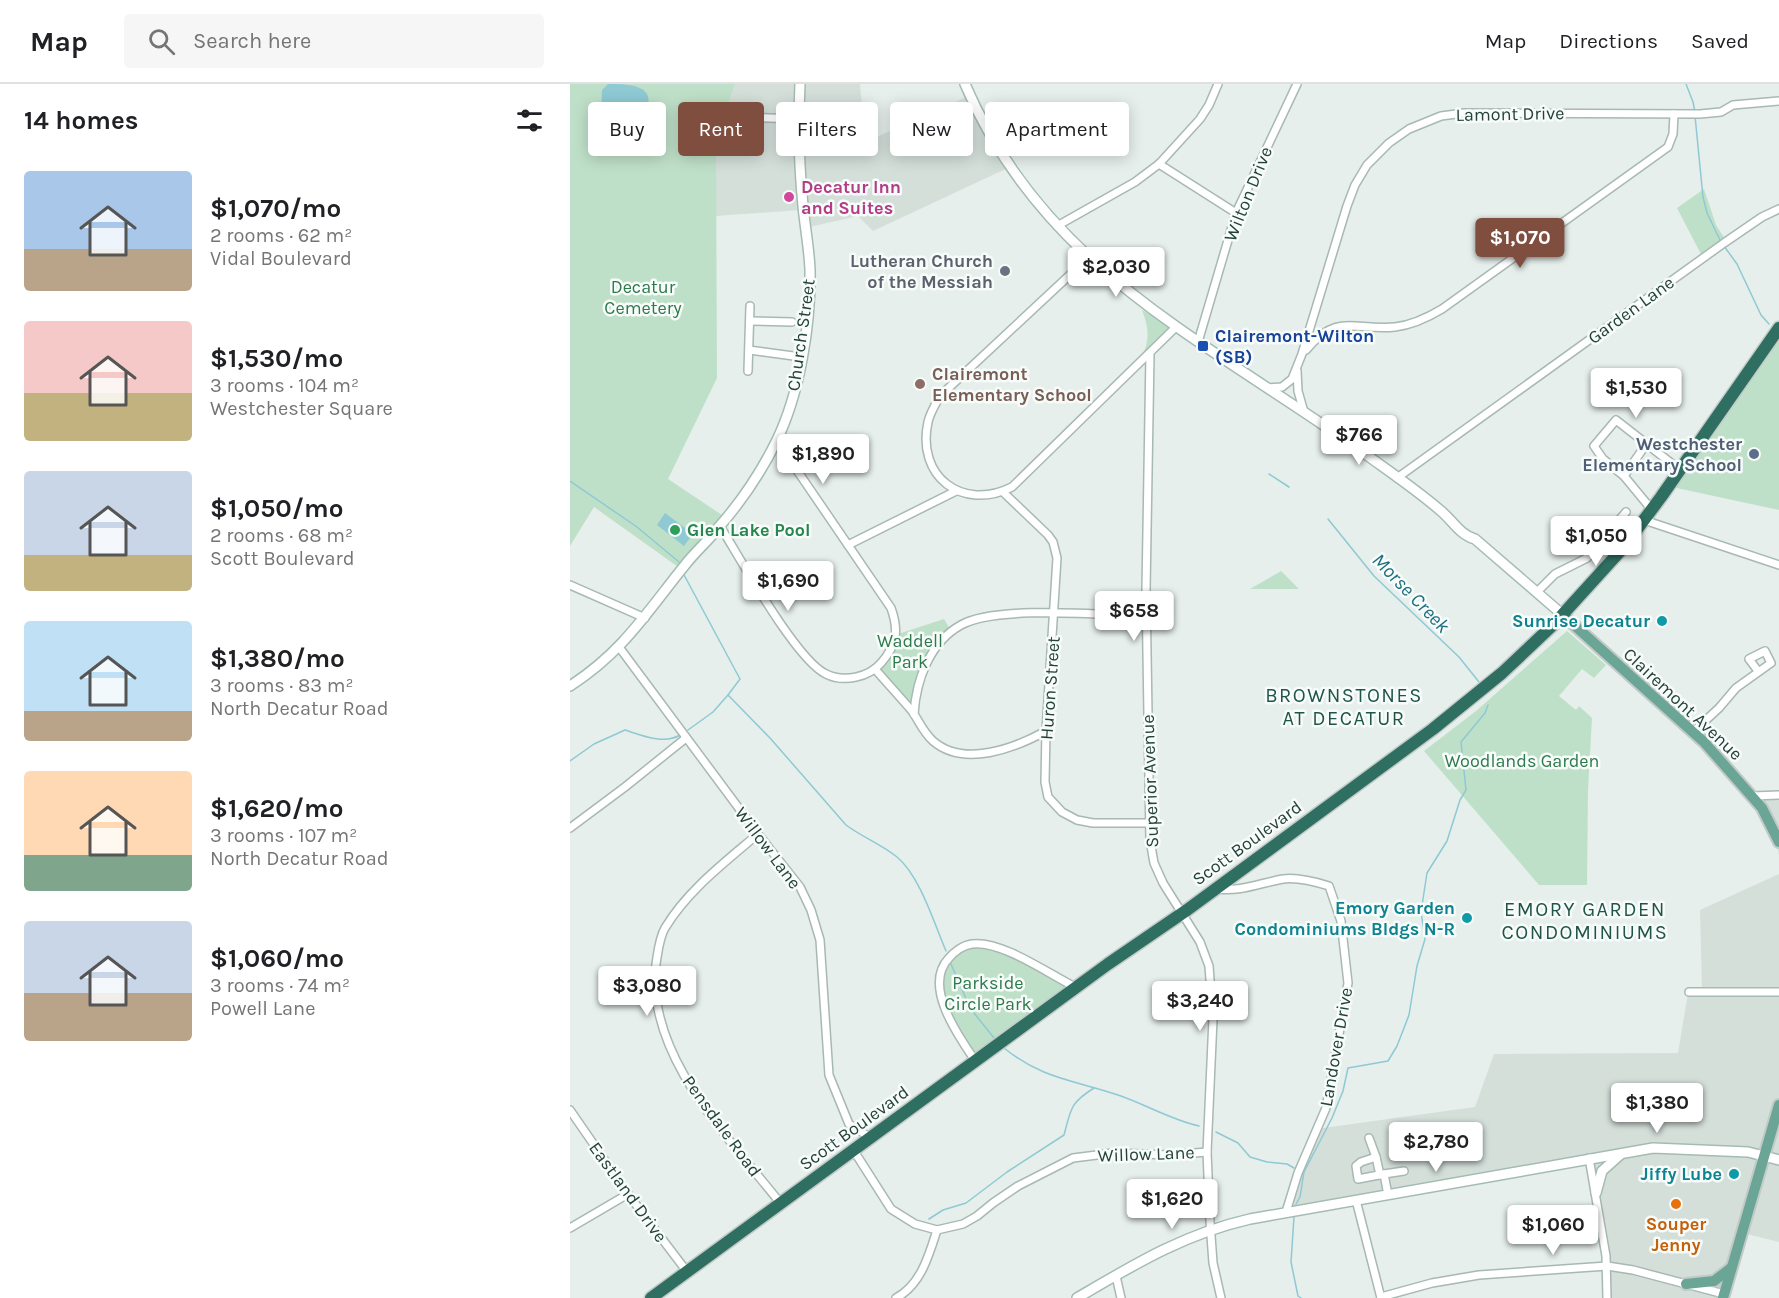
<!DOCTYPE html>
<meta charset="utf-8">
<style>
:root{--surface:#fff;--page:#f6f6f6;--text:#202124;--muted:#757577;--line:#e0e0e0;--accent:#7f4e3f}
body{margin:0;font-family:Karla,sans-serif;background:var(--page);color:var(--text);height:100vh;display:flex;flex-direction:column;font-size:22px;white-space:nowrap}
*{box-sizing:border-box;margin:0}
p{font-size:20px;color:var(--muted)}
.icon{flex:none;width:33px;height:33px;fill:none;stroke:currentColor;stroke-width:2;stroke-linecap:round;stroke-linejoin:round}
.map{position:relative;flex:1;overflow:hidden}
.panel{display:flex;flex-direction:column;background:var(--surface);width:570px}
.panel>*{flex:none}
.guide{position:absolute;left:18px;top:18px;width:570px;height:54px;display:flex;gap:12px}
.price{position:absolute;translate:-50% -51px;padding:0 14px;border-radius:6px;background:#fff;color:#222;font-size:20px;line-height:39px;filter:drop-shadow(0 2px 3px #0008)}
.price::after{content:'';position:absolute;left:50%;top:36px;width:18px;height:14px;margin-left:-9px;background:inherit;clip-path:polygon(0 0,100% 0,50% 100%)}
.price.current{background:var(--accent);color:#fff}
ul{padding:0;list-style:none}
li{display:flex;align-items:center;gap:18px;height:150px;padding:0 24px}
li span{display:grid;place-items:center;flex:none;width:168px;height:120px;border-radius:6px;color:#555}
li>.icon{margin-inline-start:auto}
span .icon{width:72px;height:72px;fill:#fffc;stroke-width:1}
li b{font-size:26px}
h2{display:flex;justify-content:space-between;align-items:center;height:72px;padding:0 24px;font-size:26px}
.tag{padding:0 21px;border-radius:6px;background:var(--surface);box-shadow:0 3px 15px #0003;font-size:21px;line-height:54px}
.tag.current{background:var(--accent);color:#fff}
header{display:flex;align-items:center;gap:36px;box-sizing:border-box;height:84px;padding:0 30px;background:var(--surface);border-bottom:2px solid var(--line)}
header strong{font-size:28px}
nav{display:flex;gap:33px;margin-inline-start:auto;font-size:21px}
.search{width:420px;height:54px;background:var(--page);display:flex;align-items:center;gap:15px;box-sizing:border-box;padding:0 21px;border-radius:6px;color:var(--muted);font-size:22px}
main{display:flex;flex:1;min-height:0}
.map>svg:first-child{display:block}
.built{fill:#d4dfda}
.green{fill:#bfe0c8}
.water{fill:#8ec9d4}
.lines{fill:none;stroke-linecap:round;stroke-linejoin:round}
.stream{stroke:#8ec9d4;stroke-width:1.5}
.street-casing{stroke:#a8b8b2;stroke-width:10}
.secondary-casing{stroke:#a4bbb3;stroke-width:12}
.primary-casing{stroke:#c2cac8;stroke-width:14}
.highway-casing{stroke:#c2cac8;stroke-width:15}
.street{stroke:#fff;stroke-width:7}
.secondary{stroke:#fff;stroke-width:9}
.primary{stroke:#6aa596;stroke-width:10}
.highway{stroke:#2f6f62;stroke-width:12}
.hotel-dot{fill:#d1479c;stroke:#f7fbf9;stroke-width:2}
.worship-dot{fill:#6b7280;stroke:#f7fbf9;stroke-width:2}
.transit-dot{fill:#1a4fb4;stroke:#f7fbf9;stroke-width:2}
.education-dot{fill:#8d6e63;stroke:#f7fbf9;stroke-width:2}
.service-dot{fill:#5c6f8a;stroke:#f7fbf9;stroke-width:2}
.leisure-dot{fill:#2e9e5b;stroke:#f7fbf9;stroke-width:2}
.culture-dot{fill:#0f9aa8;stroke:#f7fbf9;stroke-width:2}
.food-dot{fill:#e8710a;stroke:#f7fbf9;stroke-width:2}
.labels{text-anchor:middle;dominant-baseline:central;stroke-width:5;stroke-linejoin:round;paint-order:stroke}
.street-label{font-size:18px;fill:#24423a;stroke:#f7fbf9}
.hotel-label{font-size:18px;font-weight:bold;fill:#b23c85;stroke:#f7fbf9;text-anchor:start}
.worship-label{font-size:18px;font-weight:bold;fill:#5b616d;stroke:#f7fbf9;text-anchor:end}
.park-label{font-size:18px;fill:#2d7a4b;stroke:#f7fbf9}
.transit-label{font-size:18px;font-weight:bold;fill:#164399;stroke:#f7fbf9;text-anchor:start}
.education-label{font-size:18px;font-weight:bold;fill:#785e54;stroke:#f7fbf9;text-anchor:start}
.service-label{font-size:18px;font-weight:bold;fill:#4e5e75;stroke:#f7fbf9;text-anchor:end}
.leisure-label{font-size:18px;font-weight:bold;fill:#27864d;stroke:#f7fbf9;text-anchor:start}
.culture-label{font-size:18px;font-weight:bold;fill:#0d838f;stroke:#f7fbf9;text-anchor:end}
.food-label{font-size:18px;font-weight:bold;fill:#c56008;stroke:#f7fbf9}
.water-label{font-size:20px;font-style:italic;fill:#1c6f80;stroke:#f7fbf9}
.neighbourhood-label{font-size:20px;letter-spacing:1.5px;fill:#1f5548;stroke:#f7fbf9}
</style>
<header>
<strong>Map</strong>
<div class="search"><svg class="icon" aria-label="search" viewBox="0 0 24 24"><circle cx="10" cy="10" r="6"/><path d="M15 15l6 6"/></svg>Search here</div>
<nav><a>Map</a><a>Directions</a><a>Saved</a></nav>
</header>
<main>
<section class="panel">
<h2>14 homes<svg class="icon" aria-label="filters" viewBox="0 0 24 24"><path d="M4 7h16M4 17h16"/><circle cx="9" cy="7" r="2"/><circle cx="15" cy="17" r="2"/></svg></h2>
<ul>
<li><span style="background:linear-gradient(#a9c7e8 65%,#b9a48a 0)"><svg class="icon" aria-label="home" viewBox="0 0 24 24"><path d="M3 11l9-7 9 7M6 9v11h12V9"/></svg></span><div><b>$1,070/mo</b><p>2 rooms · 62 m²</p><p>Vidal Boulevard</p></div></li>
<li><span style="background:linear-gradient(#f6c9c9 60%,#c2b280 0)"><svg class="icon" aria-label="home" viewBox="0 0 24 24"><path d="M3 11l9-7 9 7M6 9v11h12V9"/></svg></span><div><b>$1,530/mo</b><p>3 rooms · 104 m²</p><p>Westchester Square</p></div></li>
<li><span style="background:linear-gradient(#c9d6e8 70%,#c2b280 0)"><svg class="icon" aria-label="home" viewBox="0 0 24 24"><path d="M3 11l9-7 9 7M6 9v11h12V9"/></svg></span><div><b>$1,050/mo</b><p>2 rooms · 68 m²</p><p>Scott Boulevard</p></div></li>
<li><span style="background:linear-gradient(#bfe0f5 75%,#b9a48a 0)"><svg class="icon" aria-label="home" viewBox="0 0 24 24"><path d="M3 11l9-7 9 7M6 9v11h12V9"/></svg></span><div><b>$1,380/mo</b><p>3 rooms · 83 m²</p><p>North Decatur Road</p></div></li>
<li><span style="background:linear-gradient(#ffd9b3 70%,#7fa58c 0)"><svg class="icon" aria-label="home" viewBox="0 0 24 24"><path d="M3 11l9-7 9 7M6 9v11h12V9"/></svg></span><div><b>$1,620/mo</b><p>3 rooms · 107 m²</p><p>North Decatur Road</p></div></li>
<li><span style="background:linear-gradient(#c9d6e8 60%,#b9a48a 0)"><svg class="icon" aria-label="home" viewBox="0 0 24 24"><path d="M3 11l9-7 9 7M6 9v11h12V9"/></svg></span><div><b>$1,060/mo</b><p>3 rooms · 74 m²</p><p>Powell Lane</p></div></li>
</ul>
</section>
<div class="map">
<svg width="1209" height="1214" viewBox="0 0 1209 1214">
<rect width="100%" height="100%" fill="#e6efeb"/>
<g class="built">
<path d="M165,0H290L295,58L401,11L442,82L303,147L288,132L235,144L231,126L146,132V56Z"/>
<path d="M1209,711V771L1204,749L1183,712Z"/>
<path d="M1209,790V1158L1169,1148L1153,1214H1035L1037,1182L1020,1075L841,1102L719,1129L724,1085L746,1045L905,1023L924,970L1108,969L1118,909L1132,906L1130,826Z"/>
</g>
<g class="green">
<path d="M0,0H165L146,56L147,294L98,395L158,435L111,485L24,423L0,462Z"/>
<path d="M1134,105L1146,141L1157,158L1133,174L1107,124Z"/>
<path d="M572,226L606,244L574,268C580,253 578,242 572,226Z"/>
<path d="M1209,243V426L1102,403Z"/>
<path d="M711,487L729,505H680Z"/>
<path d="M374,535L381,547L368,555L365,561L342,624L308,586L317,574L322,552Z"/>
<path d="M997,547L1036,581L1024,594L1012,585L989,612L1006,626L1009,622L1022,634L1018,707L1017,801H969L854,667L906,627Z"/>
<path d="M405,862L439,870L502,904L400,974C387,949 362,907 378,880C384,870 393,864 405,862Z"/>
</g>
<g class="water">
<path d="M38,0C56,0 83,0 78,22C67,33 50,49 34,42L31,38L32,6Z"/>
<path d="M95,429L123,450L114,462L87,441Z"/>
</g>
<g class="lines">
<g class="stream">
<path d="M1116,0L1123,18L1125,28"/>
<path d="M1125,32L1133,113L1137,129L1151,158"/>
<path d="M1154,162L1167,180L1191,231L1199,240"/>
<path d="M699,390L719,403"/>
<path d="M0,397L67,443L109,478L111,482"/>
<path d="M758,435L804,492L889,573L909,598"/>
<path d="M113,489L170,595L158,611L200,654L276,741C292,753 311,760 327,773C350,792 364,839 376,867"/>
<path d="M118,646L143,628L158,611"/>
<path d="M0,677L24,660L55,646C71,651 94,661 110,651"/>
<path d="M381,880L400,924L424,954"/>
<path d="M434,964C472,995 504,996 548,1011C575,1020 601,1036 629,1042"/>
<path d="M646,1048L668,1059L680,1073L697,1078L717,1080L724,1084"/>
<path d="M734,1088L762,1034L773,1007L778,984L818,977L827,962L839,931L847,882L855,855L851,828L857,789L877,757L890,716L896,706L891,658L915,629L918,621"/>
<path d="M726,1120L730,1113L734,1088"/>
<path d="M724,1133L721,1178L728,1212L731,1214"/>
<path d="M359,1135L373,1126L396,1119L437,1088L494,1051C501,1025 500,1019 524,1004"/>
</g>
<g class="street-casing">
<g id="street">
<path d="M121,31L229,35"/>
<path d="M589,80L666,129"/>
<path d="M487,142L565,98L589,80L630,35L639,21L648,0"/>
<path d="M519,173L370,312C365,321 360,329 358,338C346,392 392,428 442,403L606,243"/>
<path d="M180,237L222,238"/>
<path d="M628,258L666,129L727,0"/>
<path d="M179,266L231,273"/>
<path d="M736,266C767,228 785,247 825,243C842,241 857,234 872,225L1098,63L1103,50L1104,30"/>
<path d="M580,270L576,506L580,756L584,779L593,799L630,858L639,882L643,935L637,1068L640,1138L643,1179L651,1214"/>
<path d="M178,287L180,222"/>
<path d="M727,287L728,307L734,328"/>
<path d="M697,304L712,303L722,295L732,270L777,122L785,101L797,81L819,59L839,45L871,32L894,29L1130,30L1151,28L1163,21L1209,17"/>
<path d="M1054,392L1077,359"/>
<path d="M827,394L1154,159L1192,133L1209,125"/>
<path d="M433,408L478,451L483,458L487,474L476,647L475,698L478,713L492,728L507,736L523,739H579"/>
<path d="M1082,426L1054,392L1033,375L1024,362L1046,336L1110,386"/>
<path d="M1074,436L1209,481"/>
<path d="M150,442C170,474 226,576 256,590C274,599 299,593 311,579C327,561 329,546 321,524L207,357"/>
<path d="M278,461L386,407"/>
<path d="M0,501L75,534"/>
<path d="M967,508L985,490L1017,474L1056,428"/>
<path d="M49,563L188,750L230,803L241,826L250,856L259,991L279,1040L301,1054"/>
<path d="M305,585C317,599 330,613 342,627C349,637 353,648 363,657C394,684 445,664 476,647"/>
<path d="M344,630C346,596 360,558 391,541C426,521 533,531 576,532"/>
<path d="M1123,648L1149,624L1166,604L1201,579L1195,567L1179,575L1188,587"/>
<path d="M1183,712L1209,711"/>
<path d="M0,744L55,703L116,654"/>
<path d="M188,750C155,778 117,807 95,844C89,854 88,868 86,880C75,970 159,1054 211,1120"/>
<path d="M647,805C671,808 690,799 713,795C727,793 746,798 759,802L771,837L778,899L756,1024L728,1089L716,1128"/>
<path d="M1119,908H1209"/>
<path d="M406,978C389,953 352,902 379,874C384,868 393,861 402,860C432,856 480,891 507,904"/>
<path d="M0,1026L58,1110L118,1189"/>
<path d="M799,1054L806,1073L791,1078L786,1082L788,1095L814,1090L818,1111"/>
<path d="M284,1067L321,1125L345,1140L367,1146L393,1140L407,1132L423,1119L448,1102L503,1074L543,1069L600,1071L637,1068"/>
<path d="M806,1073L810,1091"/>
<path d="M1019,1074L1036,1172L1037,1214"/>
<path d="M814,1090L834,1087"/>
<path d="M786,1116L811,1214"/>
<path d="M0,1144L58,1110"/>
<path d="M546,1192L551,1214"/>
<path d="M811,1213L862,1199L909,1191L1037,1182L1063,1186L1154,1210"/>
<path d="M326,1214C351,1201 359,1171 367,1146"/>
</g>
</g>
<g class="secondary-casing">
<g id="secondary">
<path d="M395,0C475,188 643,260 798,372C823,390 848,407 871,427C883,437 890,451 905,455L993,531"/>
<path d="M0,602C53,568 77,528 115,481C125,468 138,457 148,444C171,418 191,388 206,358C230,309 241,240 240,185C239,164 235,143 233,122C229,82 228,41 230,0"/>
<path d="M1026,1109L1032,1087L1051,1070"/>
<path d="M507,1214C565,1180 614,1150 680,1135L1083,1064L1178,1068L1209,1076"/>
</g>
</g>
<g class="primary-casing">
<g id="primary">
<path d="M993,531L1134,658L1192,724L1209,758"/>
<path d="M1116,1200L1144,1197L1161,1184"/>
<path d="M1153,1214L1209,1021"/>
</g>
</g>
<g class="highway-casing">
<path id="highway" d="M81,1214L538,880L617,826L863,645L932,589L984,540L1053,464L1091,413L1209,244"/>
</g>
<use href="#street" class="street"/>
<use href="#secondary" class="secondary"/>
<use href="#primary" class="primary"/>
<use href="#highway" class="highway"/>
</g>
<circle class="hotel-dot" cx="219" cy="113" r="6"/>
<circle class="worship-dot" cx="435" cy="187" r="6"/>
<rect class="transit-dot" x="627" y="256" width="12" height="12" rx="3"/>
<circle class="education-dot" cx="350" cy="300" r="6"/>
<circle class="service-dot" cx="1184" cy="370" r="6"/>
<circle class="leisure-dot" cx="105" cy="446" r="6"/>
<g class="culture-dot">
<circle cx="1092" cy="537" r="6"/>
<circle cx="897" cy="834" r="6"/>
<circle cx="1164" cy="1090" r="6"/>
</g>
<circle class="food-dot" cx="1106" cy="1120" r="6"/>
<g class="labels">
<g class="street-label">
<text transform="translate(940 30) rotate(-1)">Lamont Drive</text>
<text transform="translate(678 110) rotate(-68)">Wilton Drive</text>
<text transform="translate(1061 226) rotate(-36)">Garden Lane</text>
<text transform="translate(231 251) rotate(-82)">Church Street</text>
<text transform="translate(480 604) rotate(-86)">Huron Street</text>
<text transform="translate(1113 620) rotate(43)">Clairemont Avenue</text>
<text transform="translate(580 697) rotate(-92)">Superior Avenue</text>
<text transform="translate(677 759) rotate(-36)">Scott Boulevard</text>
<text transform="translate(198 764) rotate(53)">Willow Lane</text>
<text transform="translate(766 963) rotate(-80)">Landover Drive</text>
<text transform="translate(152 1042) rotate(54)">Pensdale Road</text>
<text transform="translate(284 1044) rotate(-36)">Scott Boulevard</text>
<text transform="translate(576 1070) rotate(-2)">Willow Lane</text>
<text transform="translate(58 1108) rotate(54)">Eastland Drive</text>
</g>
<g class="hotel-label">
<text x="231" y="103">Decatur Inn<tspan x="231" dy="21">and Suites</tspan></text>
</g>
<g class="worship-label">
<text x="423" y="177">Lutheran Church<tspan x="423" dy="21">of the Messiah</tspan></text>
</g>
<g class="park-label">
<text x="73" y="203">Decatur<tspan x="73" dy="21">Cemetery</tspan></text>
<text x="340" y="557">Waddell<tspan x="340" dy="21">Park</tspan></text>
<text x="952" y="677">Woodlands Garden</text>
<text x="418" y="899">Parkside<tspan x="418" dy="21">Circle Park</tspan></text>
</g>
<g class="transit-label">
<text x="645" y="252">Clairemont-Wilton<tspan x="645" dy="21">(SB)</tspan></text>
</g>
<g class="education-label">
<text x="362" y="290">Clairemont<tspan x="362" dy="21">Elementary School</tspan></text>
</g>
<g class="service-label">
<text x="1172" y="360">Westchester<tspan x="1172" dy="21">Elementary School</tspan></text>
</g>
<g class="leisure-label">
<text x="117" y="446">Glen Lake Pool</text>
</g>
<g class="culture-label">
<text x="1080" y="537">Sunrise Decatur</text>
<text x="885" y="824">Emory Garden<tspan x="885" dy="21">Condominiums Bldgs N-R</tspan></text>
<text x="1152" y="1090">Jiffy Lube</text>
</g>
<g class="food-label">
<text x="1106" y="1140">Souper<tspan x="1106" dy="21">Jenny</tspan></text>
</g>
<g class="water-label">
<text transform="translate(841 509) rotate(46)">Morse Creek</text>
</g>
<g class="neighbourhood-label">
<text x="774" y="611">BROWNSTONES<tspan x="774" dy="23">AT DECATUR</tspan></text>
<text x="1015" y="825">EMORY GARDEN<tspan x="1015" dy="23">CONDOMINIUMS</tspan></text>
</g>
</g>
</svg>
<b class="price current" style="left:950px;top:185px">$1,070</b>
<b class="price" style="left:546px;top:214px">$2,030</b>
<b class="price" style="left:1066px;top:335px">$1,530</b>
<b class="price" style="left:789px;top:382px">$766</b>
<b class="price" style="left:253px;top:401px">$1,890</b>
<b class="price" style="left:1026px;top:483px">$1,050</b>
<b class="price" style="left:218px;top:528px">$1,690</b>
<b class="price" style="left:564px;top:558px">$658</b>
<b class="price" style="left:77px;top:933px">$3,080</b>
<b class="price" style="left:630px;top:948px">$3,240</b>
<b class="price" style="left:1087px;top:1050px">$1,380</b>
<b class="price" style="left:866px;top:1089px">$2,780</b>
<b class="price" style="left:602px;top:1146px">$1,620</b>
<b class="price" style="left:983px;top:1172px">$1,060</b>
<div class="guide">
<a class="tag">Buy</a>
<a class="tag current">Rent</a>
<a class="tag">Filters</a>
<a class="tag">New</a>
<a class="tag">Apartment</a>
</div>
</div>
</main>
